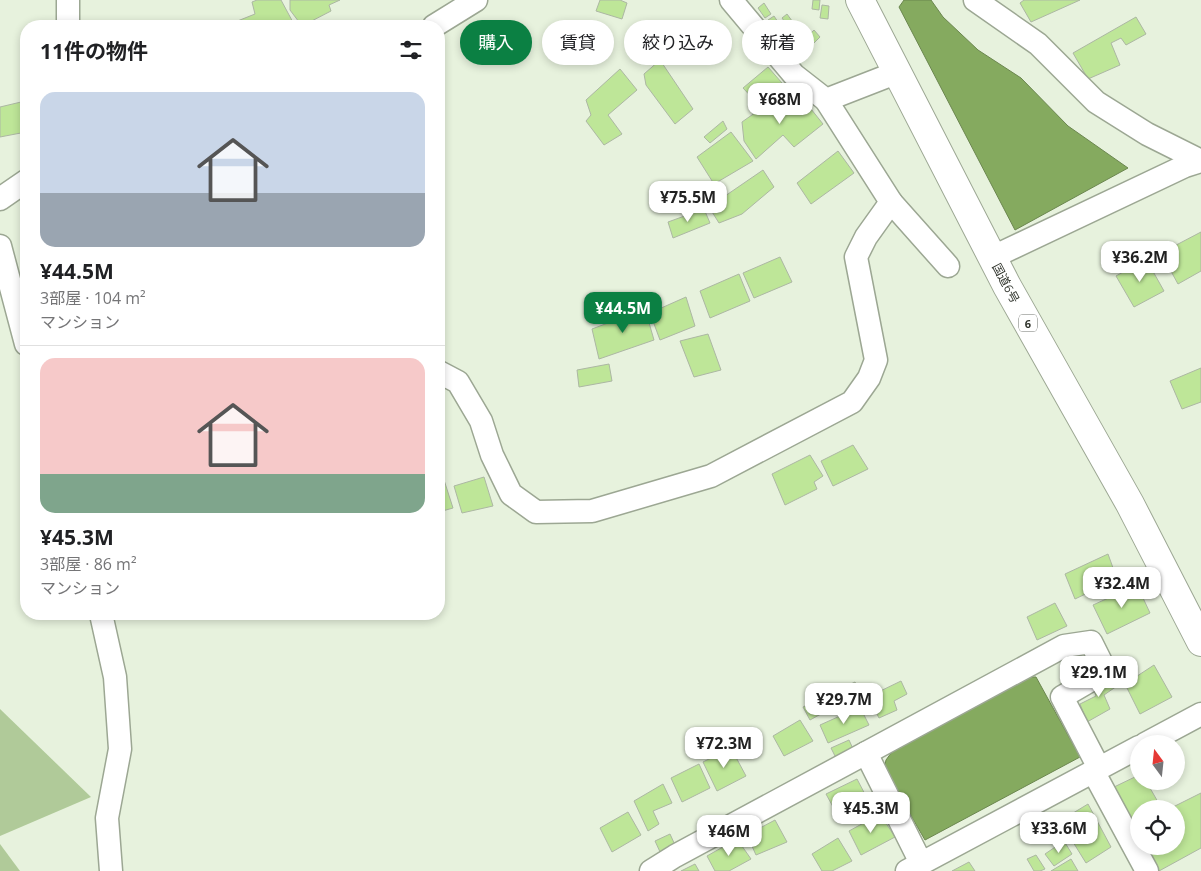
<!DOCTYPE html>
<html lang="ja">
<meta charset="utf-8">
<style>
:root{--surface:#fff;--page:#f2f2f2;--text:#202124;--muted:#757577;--line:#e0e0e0;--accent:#0b8043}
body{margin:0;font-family:"Open Sans","Noto Sans JP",sans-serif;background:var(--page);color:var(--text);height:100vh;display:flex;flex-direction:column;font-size:19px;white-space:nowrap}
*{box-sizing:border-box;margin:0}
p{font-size:16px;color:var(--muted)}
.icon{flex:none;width:28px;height:28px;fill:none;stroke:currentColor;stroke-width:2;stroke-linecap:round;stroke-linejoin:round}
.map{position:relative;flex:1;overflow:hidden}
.details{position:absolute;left:20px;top:20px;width:425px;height:600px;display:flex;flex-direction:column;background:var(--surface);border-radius:20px;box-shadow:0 2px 8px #0003}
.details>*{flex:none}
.top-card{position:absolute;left:460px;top:20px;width:475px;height:45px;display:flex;gap:10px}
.needle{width:32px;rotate:345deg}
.tools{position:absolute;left:1130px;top:735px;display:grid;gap:10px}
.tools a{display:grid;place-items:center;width:55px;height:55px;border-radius:50%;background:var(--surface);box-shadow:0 2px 8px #0003;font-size:25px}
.price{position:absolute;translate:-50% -42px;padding:0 11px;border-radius:10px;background:#fff;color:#222;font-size:16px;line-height:32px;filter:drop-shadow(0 1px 2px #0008)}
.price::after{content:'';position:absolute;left:50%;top:30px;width:15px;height:11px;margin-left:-8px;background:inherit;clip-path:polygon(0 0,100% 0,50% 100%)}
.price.current{background:var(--accent);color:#fff}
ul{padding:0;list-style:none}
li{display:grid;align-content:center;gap:10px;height:265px;padding:0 20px}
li+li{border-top:1px solid var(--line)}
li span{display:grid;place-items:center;height:155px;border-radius:15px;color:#555}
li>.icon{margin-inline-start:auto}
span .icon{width:90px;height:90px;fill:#fffc;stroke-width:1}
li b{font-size:21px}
h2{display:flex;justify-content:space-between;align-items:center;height:60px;padding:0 20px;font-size:21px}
.tag{padding:0 18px;border-radius:22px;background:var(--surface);box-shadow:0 2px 8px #0003;font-size:18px;line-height:45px}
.tag.current{background:var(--accent);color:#fff}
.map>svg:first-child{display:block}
.green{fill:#b0ca99}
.water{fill:#85aa5f;stroke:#6b864f}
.building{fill:#bee698;stroke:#acb7a3}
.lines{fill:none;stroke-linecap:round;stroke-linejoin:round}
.minor-casing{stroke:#9ca793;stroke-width:25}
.highway-casing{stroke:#9ca793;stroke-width:30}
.minor{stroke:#fff;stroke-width:22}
.highway{stroke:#fff;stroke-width:28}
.labels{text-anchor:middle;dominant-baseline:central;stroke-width:5;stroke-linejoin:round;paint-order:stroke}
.shield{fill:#fff;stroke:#6d706b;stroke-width:1}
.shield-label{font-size:11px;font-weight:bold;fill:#2f332b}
.street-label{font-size:12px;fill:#2f332b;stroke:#fff}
</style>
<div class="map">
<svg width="1201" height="871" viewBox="0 0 1201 871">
<rect width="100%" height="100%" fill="#e7f2dd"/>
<g class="green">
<path d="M0,709L91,797L0,836Z"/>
<path d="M0,844L20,871H0Z"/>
</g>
<g class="water">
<path d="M904,0H931L943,17L978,50L1021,78L1068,126L1128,168L1015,230L899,7Z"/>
<path d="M1029,677H1036L1080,757L925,840L884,769L886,760L894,749Z"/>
</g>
<g class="building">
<path d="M257,0H281L295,26H225L255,14L252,2Z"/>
<path d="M290,0H340L329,5L331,11L302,26L290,10Z"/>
<path d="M600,0H620L627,3L622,19L596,11Z"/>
<path d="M813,0H820L819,10L812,9Z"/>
<path d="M1024,0H1080L1031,22L1020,3Z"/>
<path d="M764,3L771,14L765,18L758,8Z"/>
<path d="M822,5L829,6L828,19L820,18Z"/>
<path d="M787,14L795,25L790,29L782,18Z"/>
<path d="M774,16L780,25L775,29L768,20Z"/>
<path d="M1136,17L1146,34L1126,45L1121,38L1111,43L1120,65L1088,79L1073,53Z"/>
<path d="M783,28L789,38L784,42L776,31Z"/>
<path d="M814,30L820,37L813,44L807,37Z"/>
<path d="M660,60L693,109L675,124L646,85L644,74Z"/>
<path d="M768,67L782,83L757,103L743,88Z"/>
<path d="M620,69L637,90L608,115L622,134L604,145L586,121L591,115L586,100Z"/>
<path d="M799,94L823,124L794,147L783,135L756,159L744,141L742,122L766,105L770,110Z"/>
<path d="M21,102L26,132L0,137V107Z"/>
<path d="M723,121L727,129L710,143L704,137Z"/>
<path d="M731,132L753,161L714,184L697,157Z"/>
<path d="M838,151L854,173L811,204L797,183Z"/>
<path d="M763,170L774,187L742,214L719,223L709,207Z"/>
<path d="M704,209L710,223L673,238L668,222Z"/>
<path d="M1201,232V271L1178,284L1161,253Z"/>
<path d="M780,257L792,282L754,298L743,273Z"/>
<path d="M1146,259L1164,291L1134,307L1116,276Z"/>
<path d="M739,274L750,301L710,318L700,291Z"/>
<path d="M686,297L695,326L660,340L650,313Z"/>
<path d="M645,309L654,340L599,359L592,329Z"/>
<path d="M708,334L721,370L694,377L680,341Z"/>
<path d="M609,364L612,381L579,387L577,370Z"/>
<path d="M1201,368V402L1182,409L1170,381Z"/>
<path d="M853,445L868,469L833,486L821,461Z"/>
<path d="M810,455L823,476L814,482L817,489L785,505L772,474Z"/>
<path d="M484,477L493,506L462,513L454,486Z"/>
<path d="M444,480L453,508L439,512V481Z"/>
<path d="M1108,554L1117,579L1075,599L1065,574Z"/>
<path d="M1137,585L1150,613L1107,634L1093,605Z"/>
<path d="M1055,603L1067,626L1037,640L1027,617Z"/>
<path d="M1154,665L1172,697L1140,714L1125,684Z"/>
<path d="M1111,671L1117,686L1104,695L1110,709L1087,722L1080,704L1096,696L1093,687Z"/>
<path d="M901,681L907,694L894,701L897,710L879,718L868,697Z"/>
<path d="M855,682L863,697L843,710L839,704L810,720L803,707Z"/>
<path d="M860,707L869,725L828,743L820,725Z"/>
<path d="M800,720L813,741L784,756L773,736Z"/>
<path d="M849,740L854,751L837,760L831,748Z"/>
<path d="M731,748L746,776L717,791L703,762Z"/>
<path d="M699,764L710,788L682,802L671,778Z"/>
<path d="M1139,775V781H1146L1162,809H1139V835L1112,788Z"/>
<path d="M857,779L868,800L838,816L826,794Z"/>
<path d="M663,784L672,803L653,811L659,824L648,831L634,801Z"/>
<path d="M1201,793V848L1159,871L1145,846H1176V809H1169Z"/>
<path d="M1088,804L1111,847L1086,863L1060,821Z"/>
<path d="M628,812L641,835L612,852L600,828Z"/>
<path d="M880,814L895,837L861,855L849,831Z"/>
<path d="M775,820L787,842L756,855L747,835Z"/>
<path d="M670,834L675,845L661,854L655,841Z"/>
<path d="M838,838L852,861L832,871H822L812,854Z"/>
<path d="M737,839L751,859L729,871H715L707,856Z"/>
<path d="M1064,841L1072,854L1054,866L1045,854Z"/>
<path d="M1036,855L1045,869L1040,871H1034L1027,859Z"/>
<path d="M1071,859L1078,871H1051Z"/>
<path d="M969,862L975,871H952Z"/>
<path d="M695,864L699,871H681Z"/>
</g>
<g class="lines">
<g class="minor-casing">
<g id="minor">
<path d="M68,0V26"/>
<path d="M731,0L794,75L826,100L898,72"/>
<path d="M975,0L1038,44L1096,102L1147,134L1201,161"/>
<path d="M434,26L476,0"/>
<path d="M0,199L26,181"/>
<path d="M891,202L948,266"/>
<path d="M0,246L26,344"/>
<path d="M993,257L1185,166L1201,161"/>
<path d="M439,372L458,382L481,421L492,455L511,494L536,512L592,511L711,476L852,402L869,378L876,360L856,257L866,237L891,202L826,100"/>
<path d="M101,614L115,677L120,749L107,818L111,871"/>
<path d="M1145,744L1201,714"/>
<path d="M866,753L1064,646L1091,642L1102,664L1093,679L1062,697L1099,768"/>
<path d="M1093,771L1147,871"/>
<path d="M651,871L675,856L866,753L921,863"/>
<path d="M907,871L1139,747"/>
</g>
</g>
<g class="highway-casing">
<path id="highway" d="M860,0L1007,286L1130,504L1201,642"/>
</g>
<use href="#minor" class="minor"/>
<use href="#highway" class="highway"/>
</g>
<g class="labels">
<rect class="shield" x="1019" y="314.5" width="18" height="17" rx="4"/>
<g class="shield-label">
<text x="1028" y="323">6</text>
</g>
<g class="street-label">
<text transform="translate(1006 283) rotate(62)">国道6号</text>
</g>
</g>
</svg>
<div class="tools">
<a><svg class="needle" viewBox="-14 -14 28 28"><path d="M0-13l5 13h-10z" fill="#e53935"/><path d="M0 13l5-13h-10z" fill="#757577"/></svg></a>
<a><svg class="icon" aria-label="locate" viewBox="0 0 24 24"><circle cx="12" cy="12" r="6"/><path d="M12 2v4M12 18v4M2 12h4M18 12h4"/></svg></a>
</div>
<b class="price" style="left:780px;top:125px">¥68M</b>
<b class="price" style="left:688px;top:223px">¥75.5M</b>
<b class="price" style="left:1140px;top:283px">¥36.2M</b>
<b class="price current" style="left:623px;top:334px">¥44.5M</b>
<b class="price" style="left:1122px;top:609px">¥32.4M</b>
<b class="price" style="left:1099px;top:698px">¥29.1M</b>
<b class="price" style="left:844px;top:725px">¥29.7M</b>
<b class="price" style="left:724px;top:769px">¥72.3M</b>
<b class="price" style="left:871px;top:834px">¥45.3M</b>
<b class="price" style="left:1059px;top:854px">¥33.6M</b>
<b class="price" style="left:729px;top:857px">¥46M</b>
<div class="top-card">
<a class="tag current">購入</a>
<a class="tag">賃貸</a>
<a class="tag">絞り込み</a>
<a class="tag">新着</a>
</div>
<section class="details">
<h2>11件の物件<svg class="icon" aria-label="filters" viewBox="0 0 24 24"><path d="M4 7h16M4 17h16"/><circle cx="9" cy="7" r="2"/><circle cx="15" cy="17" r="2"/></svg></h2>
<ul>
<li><span style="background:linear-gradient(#c9d6e8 65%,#9aa5b1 0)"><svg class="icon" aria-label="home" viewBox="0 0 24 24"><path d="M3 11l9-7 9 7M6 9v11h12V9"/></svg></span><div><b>¥44.5M</b><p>3部屋 · 104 m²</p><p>マンション</p></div></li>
<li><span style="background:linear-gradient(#f6c9c9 75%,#7fa58c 0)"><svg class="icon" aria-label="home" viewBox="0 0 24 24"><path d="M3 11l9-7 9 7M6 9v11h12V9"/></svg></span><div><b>¥45.3M</b><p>3部屋 · 86 m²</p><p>マンション</p></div></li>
</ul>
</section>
</div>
